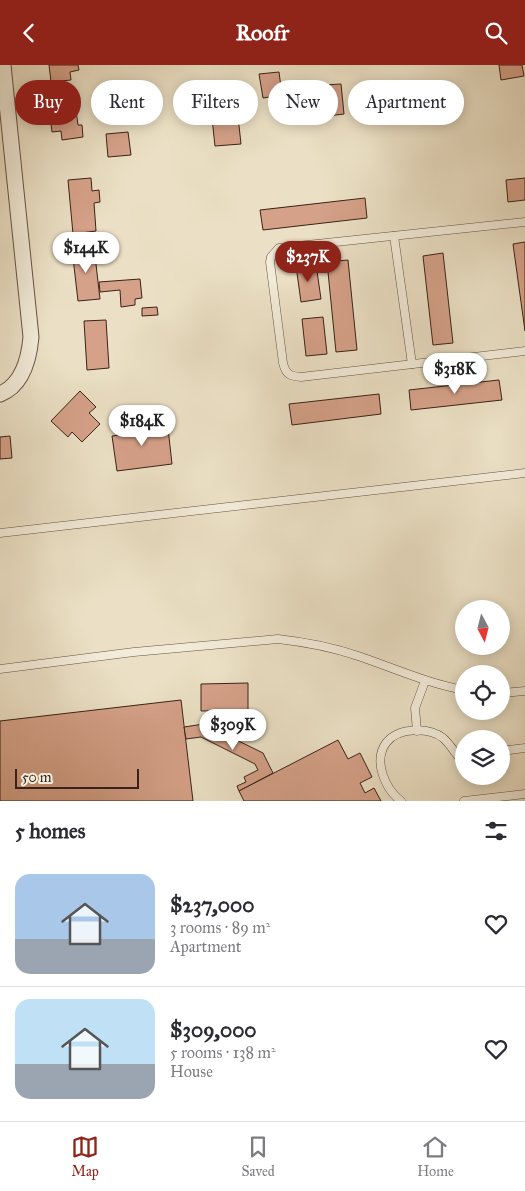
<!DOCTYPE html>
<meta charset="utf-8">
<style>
:root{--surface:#fff;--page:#f7f7f7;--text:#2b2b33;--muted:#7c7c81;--line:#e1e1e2;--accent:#8f2418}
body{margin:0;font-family:"IM FELL Great Primer",serif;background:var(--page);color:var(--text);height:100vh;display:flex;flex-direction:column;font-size:19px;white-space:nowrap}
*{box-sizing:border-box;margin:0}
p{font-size:16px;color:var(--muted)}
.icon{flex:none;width:28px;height:28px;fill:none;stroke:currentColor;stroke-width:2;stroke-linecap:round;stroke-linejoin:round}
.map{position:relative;height:736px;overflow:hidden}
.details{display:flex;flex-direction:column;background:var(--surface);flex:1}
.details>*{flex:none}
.guide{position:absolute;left:15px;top:15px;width:495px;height:45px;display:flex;gap:10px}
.needle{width:32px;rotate:173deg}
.fabs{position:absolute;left:455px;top:535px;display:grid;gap:10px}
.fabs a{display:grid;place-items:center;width:55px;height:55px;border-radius:50%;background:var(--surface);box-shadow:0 2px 12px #0003;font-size:25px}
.scale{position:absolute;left:15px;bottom:12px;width:124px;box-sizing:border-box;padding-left:5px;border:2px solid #392217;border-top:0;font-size:14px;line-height:18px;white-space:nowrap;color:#392217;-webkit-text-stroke:4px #f2ebd9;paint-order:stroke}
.price{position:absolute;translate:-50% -42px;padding:0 11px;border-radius:18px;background:#fff;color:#222;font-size:16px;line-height:32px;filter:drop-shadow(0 1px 2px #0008)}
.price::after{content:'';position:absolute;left:50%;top:30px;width:15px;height:11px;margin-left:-8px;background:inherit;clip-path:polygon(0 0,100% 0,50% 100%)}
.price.active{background:var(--accent);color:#fff}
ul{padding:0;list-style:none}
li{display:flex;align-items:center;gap:15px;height:125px;padding:0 15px}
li+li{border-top:1px solid var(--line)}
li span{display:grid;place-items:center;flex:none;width:140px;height:100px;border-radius:15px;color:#555}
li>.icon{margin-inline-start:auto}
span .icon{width:60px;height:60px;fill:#fffc;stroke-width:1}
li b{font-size:21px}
h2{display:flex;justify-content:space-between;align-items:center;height:60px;padding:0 15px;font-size:21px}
.pill{padding:0 18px;border-radius:22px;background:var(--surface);box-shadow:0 2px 12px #0003;font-size:18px;line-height:45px}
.pill.active{background:var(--accent);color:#fff}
header{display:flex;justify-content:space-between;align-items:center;height:65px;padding:0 15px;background:var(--accent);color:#fff;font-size:22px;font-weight:800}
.tab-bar{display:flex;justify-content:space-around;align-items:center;height:70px;border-top:1px solid var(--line);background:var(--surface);font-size:14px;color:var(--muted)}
.tab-bar a{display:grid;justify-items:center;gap:2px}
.tab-bar .active{color:var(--accent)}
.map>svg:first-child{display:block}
.building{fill:#d5a189;stroke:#392217}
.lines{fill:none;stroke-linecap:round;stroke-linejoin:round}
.lane-casing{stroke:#665242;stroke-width:9}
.street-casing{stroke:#665242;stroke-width:17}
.lane{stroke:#f2ebd9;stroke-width:8}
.street{stroke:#f2ebd9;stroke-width:15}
</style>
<header><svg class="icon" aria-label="back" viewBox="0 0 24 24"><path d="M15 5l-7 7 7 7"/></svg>Roofr<svg class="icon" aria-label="search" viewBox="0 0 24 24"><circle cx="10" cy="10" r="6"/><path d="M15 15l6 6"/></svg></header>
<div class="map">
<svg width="525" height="736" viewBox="0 0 525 736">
<rect width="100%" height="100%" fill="#ebe0c5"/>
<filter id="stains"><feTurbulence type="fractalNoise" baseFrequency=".004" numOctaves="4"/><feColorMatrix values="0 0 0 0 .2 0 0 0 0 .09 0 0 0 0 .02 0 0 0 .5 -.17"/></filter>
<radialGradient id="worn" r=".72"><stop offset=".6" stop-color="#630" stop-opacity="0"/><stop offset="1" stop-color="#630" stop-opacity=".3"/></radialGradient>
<g class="building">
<path d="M49,0H78L79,5L70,7L71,15L51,17Z"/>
<path d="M499,0H522L524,11L501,15Z"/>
<path d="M279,7L282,30L263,33L259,9Z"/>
<path d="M341,19L344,49L328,51L324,20Z"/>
<path d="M74,30L78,60H82L83,72L62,75L61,66L52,67L50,50L54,49L51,34Z"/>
<path d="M237,42L241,79L215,81L211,44Z"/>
<path d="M128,67L131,90L108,92L106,69Z"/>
<path d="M91,113L92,126L99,125L100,137L94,138L96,166L73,169L68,115Z"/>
<path d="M525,113V135L508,137L506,115Z"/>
<path d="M365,133L367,153L263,165L260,145Z"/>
<path d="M525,177V266L513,179Z"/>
<path d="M94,182L100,234L78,236L72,184Z"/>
<path d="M443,188L453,278L433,280L423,191Z"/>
<path d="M348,195L357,285L336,287L327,197Z"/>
<path d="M316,199L321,234L301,237L296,201Z"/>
<path d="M140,214L142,233L135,234V240L121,242L120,225L100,227L99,217Z"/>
<path d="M157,242L158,250L142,251V243Z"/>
<path d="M323,252L327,289L306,291L302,254Z"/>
<path d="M106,255L109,303L87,305L84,256Z"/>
<path d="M499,315L502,335L411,345L409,325Z"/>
<path d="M80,326L96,342L89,348L100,359L82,377L72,367L68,372L51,356Z"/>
<path d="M379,329L381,349L292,360L289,339Z"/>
<path d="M156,359L157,365L168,363L172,399L117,406L112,371L119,370L118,363Z"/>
<path d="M10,371L12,393L0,394V372Z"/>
<path d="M248,618V645L201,646V619Z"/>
<path d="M181,635L193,736H0V656Z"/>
<path d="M204,659L263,688L273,708L239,726L237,721L246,717L244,712L258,705L255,699L201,672L186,674L184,662Z"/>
<path d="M338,675L348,694L360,688L372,712L360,718L365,728L374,723L381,736H244L239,726Z"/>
</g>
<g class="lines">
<g class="lane-casing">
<g id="lane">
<path d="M525,157L279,183L271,192L270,197L283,298C286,310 290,311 301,312L525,286"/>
<path d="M394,171L412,299"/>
<path d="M0,468L525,408"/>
<path d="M0,604L134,587L278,574C305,577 332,582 358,591C394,603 426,618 464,625"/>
<path d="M501,628L525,626"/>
<path d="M417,666L415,643L425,616"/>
<path d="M501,686L525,683"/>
<path d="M401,736C385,724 373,696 386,678C398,662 429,662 443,673C449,678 453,685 458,691L464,690"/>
<path d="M464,736L525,729"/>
</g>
</g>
<g class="street-casing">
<path id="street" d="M0,329C23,320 29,294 31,272L3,0"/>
</g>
<use href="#lane" class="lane"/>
<use href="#street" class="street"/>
</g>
<rect width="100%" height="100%" filter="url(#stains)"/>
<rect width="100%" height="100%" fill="url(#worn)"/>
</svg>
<div class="fabs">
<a><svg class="needle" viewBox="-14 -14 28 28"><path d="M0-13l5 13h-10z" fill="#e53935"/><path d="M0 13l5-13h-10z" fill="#7c7c81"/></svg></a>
<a><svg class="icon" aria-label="locate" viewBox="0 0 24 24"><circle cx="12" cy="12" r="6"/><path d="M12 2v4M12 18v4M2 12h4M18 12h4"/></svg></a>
<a><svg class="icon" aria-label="layers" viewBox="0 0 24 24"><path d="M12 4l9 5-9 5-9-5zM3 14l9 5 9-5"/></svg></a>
</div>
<div class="scale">50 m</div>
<b class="price" style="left:86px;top:209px">$144K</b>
<b class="price active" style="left:308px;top:218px">$237K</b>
<b class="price" style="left:455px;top:330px">$318K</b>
<b class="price" style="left:142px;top:382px">$184K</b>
<b class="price" style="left:233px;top:686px">$309K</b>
<div class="guide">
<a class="pill active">Buy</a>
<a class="pill">Rent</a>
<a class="pill">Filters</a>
<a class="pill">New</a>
<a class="pill">Apartment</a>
</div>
</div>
<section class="details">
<h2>5 homes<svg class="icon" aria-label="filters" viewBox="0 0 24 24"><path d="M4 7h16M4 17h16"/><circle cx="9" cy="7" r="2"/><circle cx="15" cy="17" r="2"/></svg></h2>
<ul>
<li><span style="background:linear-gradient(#a9c7e8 65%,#9aa5b1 0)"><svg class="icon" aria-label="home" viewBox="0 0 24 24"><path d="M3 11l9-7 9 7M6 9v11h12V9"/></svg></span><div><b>$237,000</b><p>3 rooms · 89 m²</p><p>Apartment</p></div><svg class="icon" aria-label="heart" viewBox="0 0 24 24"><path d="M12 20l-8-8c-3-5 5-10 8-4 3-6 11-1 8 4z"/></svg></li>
<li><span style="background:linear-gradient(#bfe0f5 65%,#9aa5b1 0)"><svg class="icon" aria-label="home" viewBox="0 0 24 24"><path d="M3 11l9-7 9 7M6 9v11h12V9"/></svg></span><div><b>$309,000</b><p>5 rooms · 138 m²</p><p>House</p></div><svg class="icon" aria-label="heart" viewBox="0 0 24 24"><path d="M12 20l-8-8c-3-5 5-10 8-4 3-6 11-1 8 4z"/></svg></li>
</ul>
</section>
<nav class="tab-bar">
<a class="active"><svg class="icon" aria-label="map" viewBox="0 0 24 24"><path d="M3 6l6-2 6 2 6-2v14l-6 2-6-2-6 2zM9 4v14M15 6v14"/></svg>Map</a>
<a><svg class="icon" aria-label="saved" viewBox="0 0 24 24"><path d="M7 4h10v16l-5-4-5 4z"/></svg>Saved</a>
<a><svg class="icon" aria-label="home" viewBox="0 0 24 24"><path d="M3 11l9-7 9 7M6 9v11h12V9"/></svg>Home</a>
</nav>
